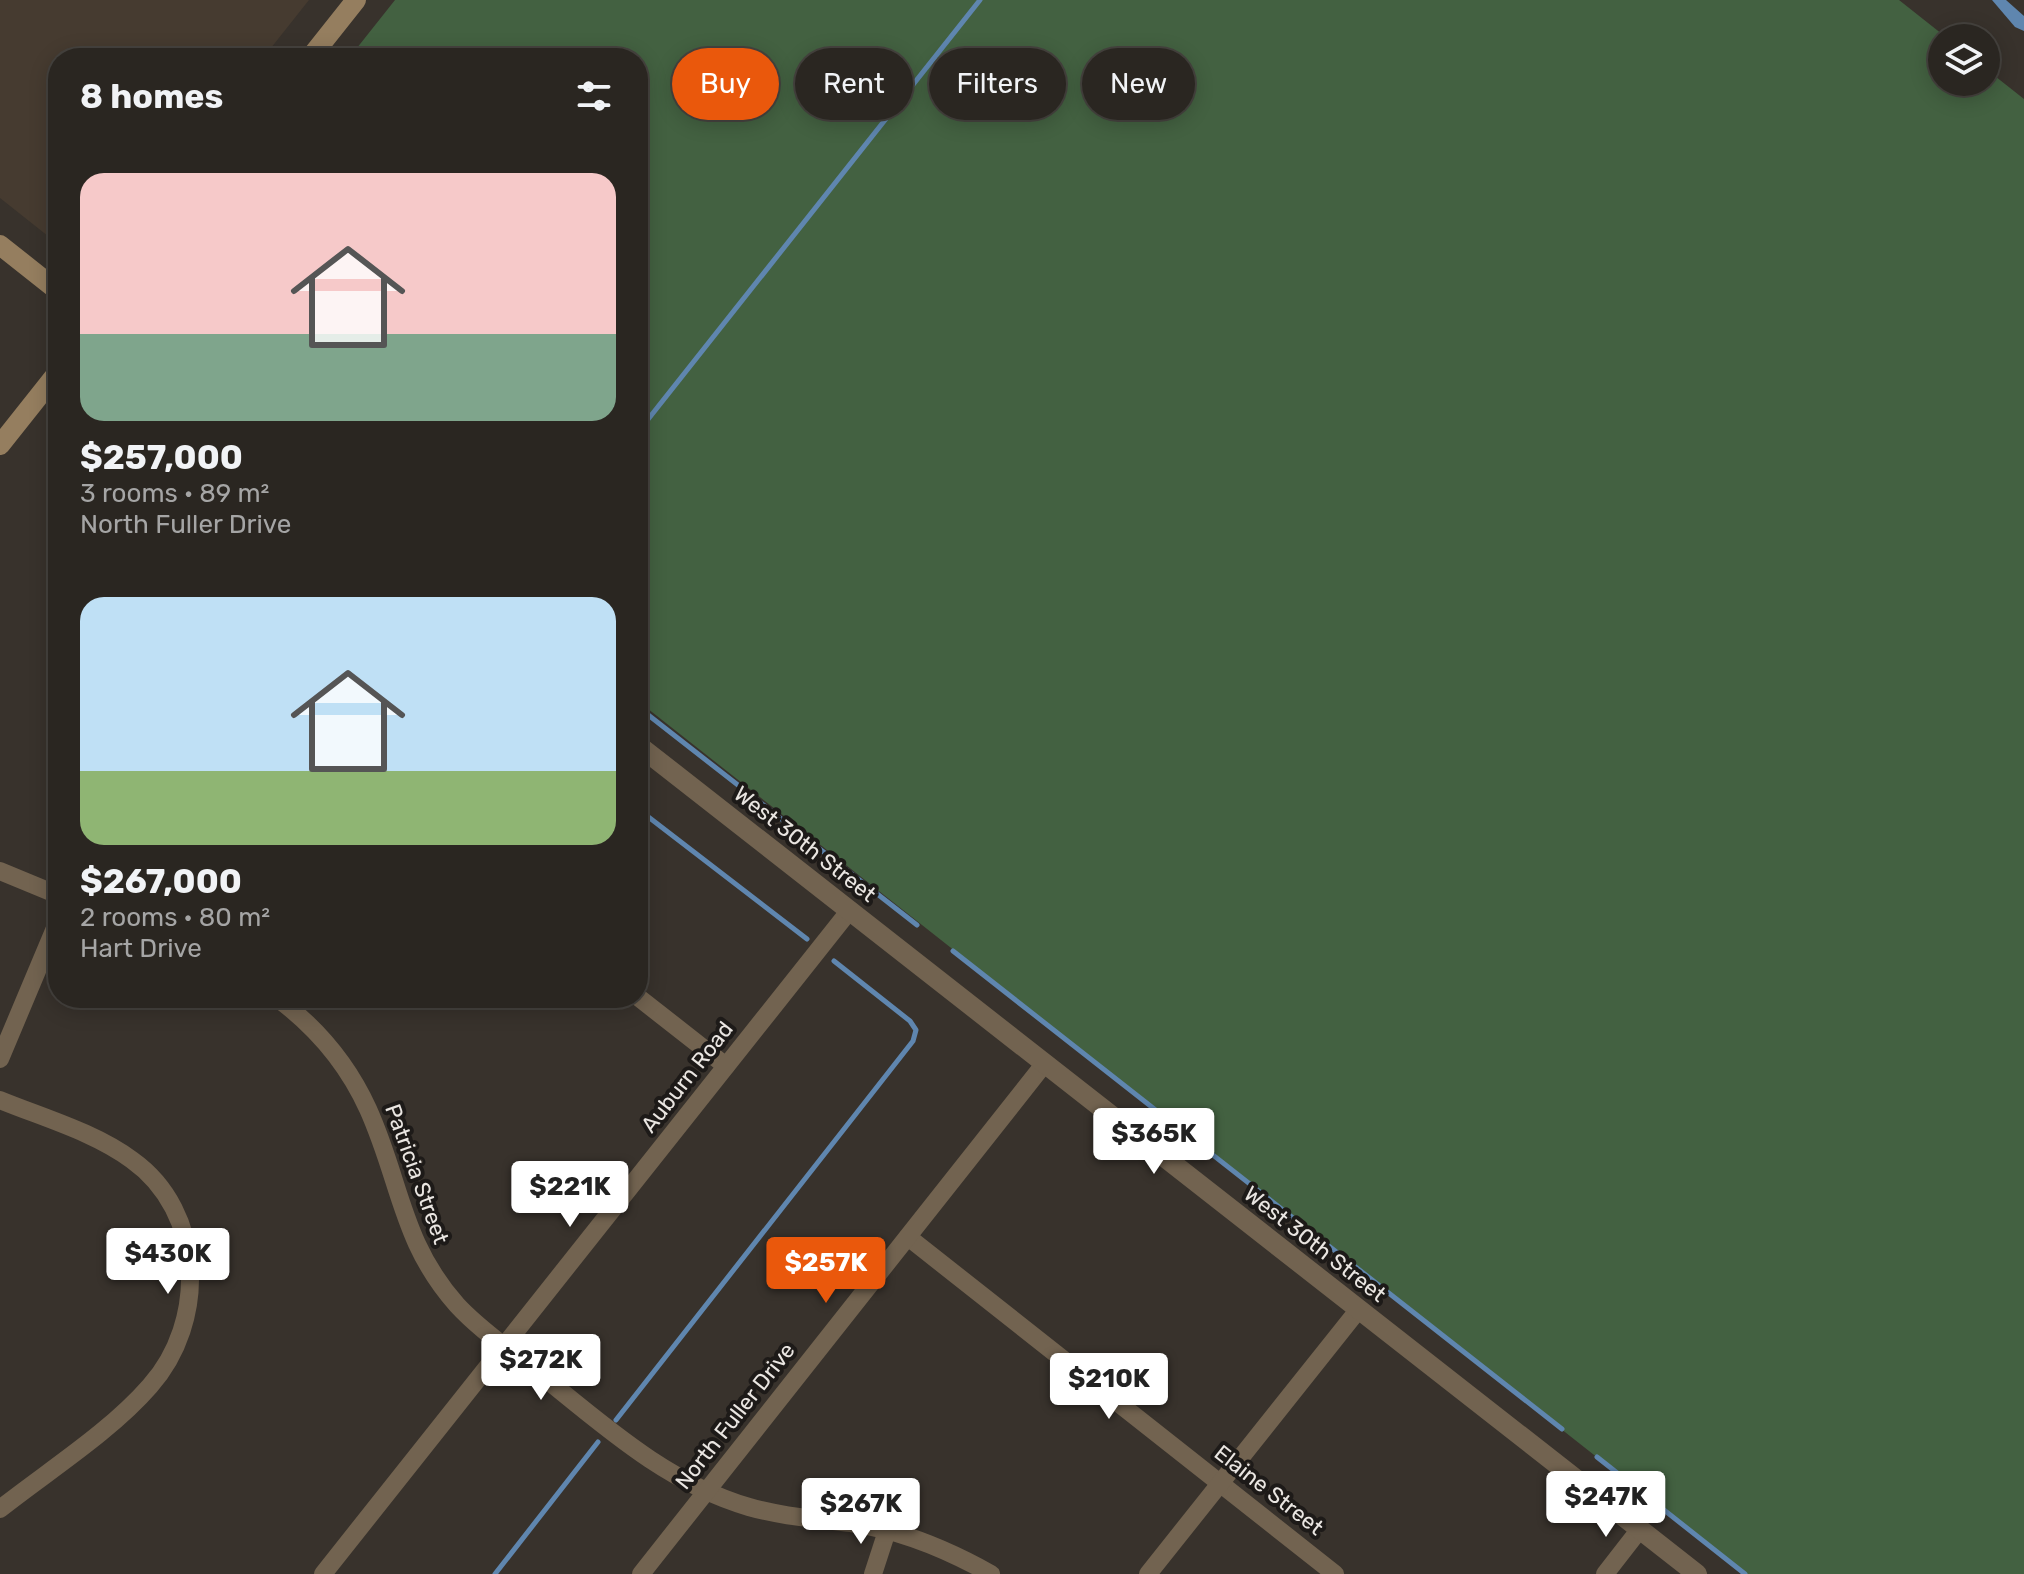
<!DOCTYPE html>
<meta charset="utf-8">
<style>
:root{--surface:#2a2621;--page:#36322e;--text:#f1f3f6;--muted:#a5a5a5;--line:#46433f;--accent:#ea580c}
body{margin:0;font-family:Rubik,sans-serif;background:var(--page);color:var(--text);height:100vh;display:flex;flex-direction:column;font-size:30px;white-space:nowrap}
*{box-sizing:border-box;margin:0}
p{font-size:26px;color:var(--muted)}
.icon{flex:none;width:44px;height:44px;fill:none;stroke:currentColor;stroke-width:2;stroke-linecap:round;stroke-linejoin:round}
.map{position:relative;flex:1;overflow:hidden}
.panel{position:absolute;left:48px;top:48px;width:600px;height:960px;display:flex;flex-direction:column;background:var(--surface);border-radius:32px;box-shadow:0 4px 20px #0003,0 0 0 2px var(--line)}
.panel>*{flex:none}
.banner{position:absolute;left:672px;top:48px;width:760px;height:72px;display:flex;gap:16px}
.controls{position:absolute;left:1928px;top:24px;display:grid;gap:16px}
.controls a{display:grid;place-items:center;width:72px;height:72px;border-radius:50%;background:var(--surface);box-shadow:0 4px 20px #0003,0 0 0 2px var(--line);font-size:40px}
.price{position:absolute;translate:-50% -68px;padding:0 18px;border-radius:8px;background:#fff;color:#222;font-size:26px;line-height:52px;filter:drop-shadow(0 2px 4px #0008)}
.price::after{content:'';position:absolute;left:50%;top:48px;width:24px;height:18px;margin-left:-12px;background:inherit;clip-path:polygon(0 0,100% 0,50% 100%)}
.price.selected{background:var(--accent);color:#fff}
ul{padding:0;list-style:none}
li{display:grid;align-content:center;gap:16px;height:424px;padding:0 32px}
li span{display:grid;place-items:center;height:248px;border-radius:24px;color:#555}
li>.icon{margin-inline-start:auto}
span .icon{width:144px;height:144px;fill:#fffc;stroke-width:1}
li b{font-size:34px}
h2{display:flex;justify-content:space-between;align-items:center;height:96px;padding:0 32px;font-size:34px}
.tag{padding:0 28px;border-radius:36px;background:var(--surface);box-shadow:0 4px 20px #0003,0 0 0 2px var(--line);font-size:28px;line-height:72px}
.tag.selected{background:var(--accent);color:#fff}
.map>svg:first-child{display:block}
.built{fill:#463b30}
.green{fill:#436141}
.water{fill:#5f86af}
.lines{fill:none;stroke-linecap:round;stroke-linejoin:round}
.stream{stroke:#5f86af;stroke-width:5}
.minor{stroke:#726350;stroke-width:18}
.tertiary{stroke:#726350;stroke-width:20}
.secondary{stroke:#957e5f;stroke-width:20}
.labels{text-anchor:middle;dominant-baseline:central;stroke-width:8;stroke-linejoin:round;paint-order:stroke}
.street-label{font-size:22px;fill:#eae6e2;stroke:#1d1a18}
</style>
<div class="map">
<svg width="2024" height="1574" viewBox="0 0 2024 1574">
<rect width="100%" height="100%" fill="#38322c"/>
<path class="built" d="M0,0H309L263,58H58V244L0,198Z"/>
<path class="green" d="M395,0H1899L1947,38H1942V82H1986V69L2024,99V1574H1745L638,701V58H349Z"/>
<path class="water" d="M1992,0H2006L2024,16V31L2015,27Z"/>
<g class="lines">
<g class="stream">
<path d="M638,432L980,0"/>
<path d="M638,707L917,925"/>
<path d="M638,809L807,939"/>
<path d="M953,951L1562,1429"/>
<path d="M616,1420L913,1041L916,1030L910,1021L834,961"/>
<path d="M1597,1457L1745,1574"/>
<path d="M495,1574L598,1442"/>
</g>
<g class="minor">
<path d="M0,871L58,895"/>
<path d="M638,997L726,1066"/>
<path d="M277,998C316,1027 348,1065 368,1109C401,1182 401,1242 457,1305C480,1330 510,1350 536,1371C602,1424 666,1483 749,1507C784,1517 820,1519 856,1524C904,1531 950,1551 991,1574"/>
<path d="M0,1059L58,921"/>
<path d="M0,1100C44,1118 94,1132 132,1160C205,1212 207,1322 150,1386C110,1432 48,1471 0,1509"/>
<path d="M908,1237L1335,1574"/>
<path d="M323,1574L850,910"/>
<path d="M641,1574L1045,1063"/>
<path d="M873,1574L887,1531"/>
<path d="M1148,1574L1359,1309"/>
<path d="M1605,1574L1640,1529"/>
</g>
<path class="tertiary" d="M638,745L1697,1574"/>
<g class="secondary">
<path d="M310,58L356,0"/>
<path d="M0,245L58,291"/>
<path d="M0,445L58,372"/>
</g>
</g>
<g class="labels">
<g class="street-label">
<text transform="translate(805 844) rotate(38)">West 30th Street</text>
<text transform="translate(687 1077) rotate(-52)">Auburn Road</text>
<text transform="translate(417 1174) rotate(70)">Patricia Street</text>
<text transform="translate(1315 1244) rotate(38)">West 30th Street</text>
<text transform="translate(735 1416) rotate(-52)">North Fuller Drive</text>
<text transform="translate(1269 1490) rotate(38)">Elaine Street</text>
</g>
</g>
</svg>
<div class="controls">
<a><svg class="icon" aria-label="layers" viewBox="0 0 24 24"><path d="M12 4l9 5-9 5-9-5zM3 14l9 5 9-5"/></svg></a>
</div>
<b class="price" style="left:1154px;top:1176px">$365K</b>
<b class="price" style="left:570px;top:1229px">$221K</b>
<b class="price" style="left:168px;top:1296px">$430K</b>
<b class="price selected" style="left:826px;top:1305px">$257K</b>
<b class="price" style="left:541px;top:1402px">$272K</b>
<b class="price" style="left:1109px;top:1421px">$210K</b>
<b class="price" style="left:1606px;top:1539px">$247K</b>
<b class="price" style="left:861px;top:1546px">$267K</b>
<div class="banner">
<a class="tag selected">Buy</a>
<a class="tag">Rent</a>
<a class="tag">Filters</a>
<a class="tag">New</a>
</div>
<section class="panel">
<h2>8 homes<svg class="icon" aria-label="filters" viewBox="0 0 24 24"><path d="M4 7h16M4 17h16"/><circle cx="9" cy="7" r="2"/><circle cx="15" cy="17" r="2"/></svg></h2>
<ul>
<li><span style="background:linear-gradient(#f6c9c9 65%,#7fa58c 0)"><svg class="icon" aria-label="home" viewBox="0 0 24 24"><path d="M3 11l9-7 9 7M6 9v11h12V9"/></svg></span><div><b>$257,000</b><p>3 rooms · 89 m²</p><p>North Fuller Drive</p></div></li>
<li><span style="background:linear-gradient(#bfe0f5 70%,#8fb573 0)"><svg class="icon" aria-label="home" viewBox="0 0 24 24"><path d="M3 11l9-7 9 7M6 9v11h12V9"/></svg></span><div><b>$267,000</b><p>2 rooms · 80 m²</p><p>Hart Drive</p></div></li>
</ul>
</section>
</div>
